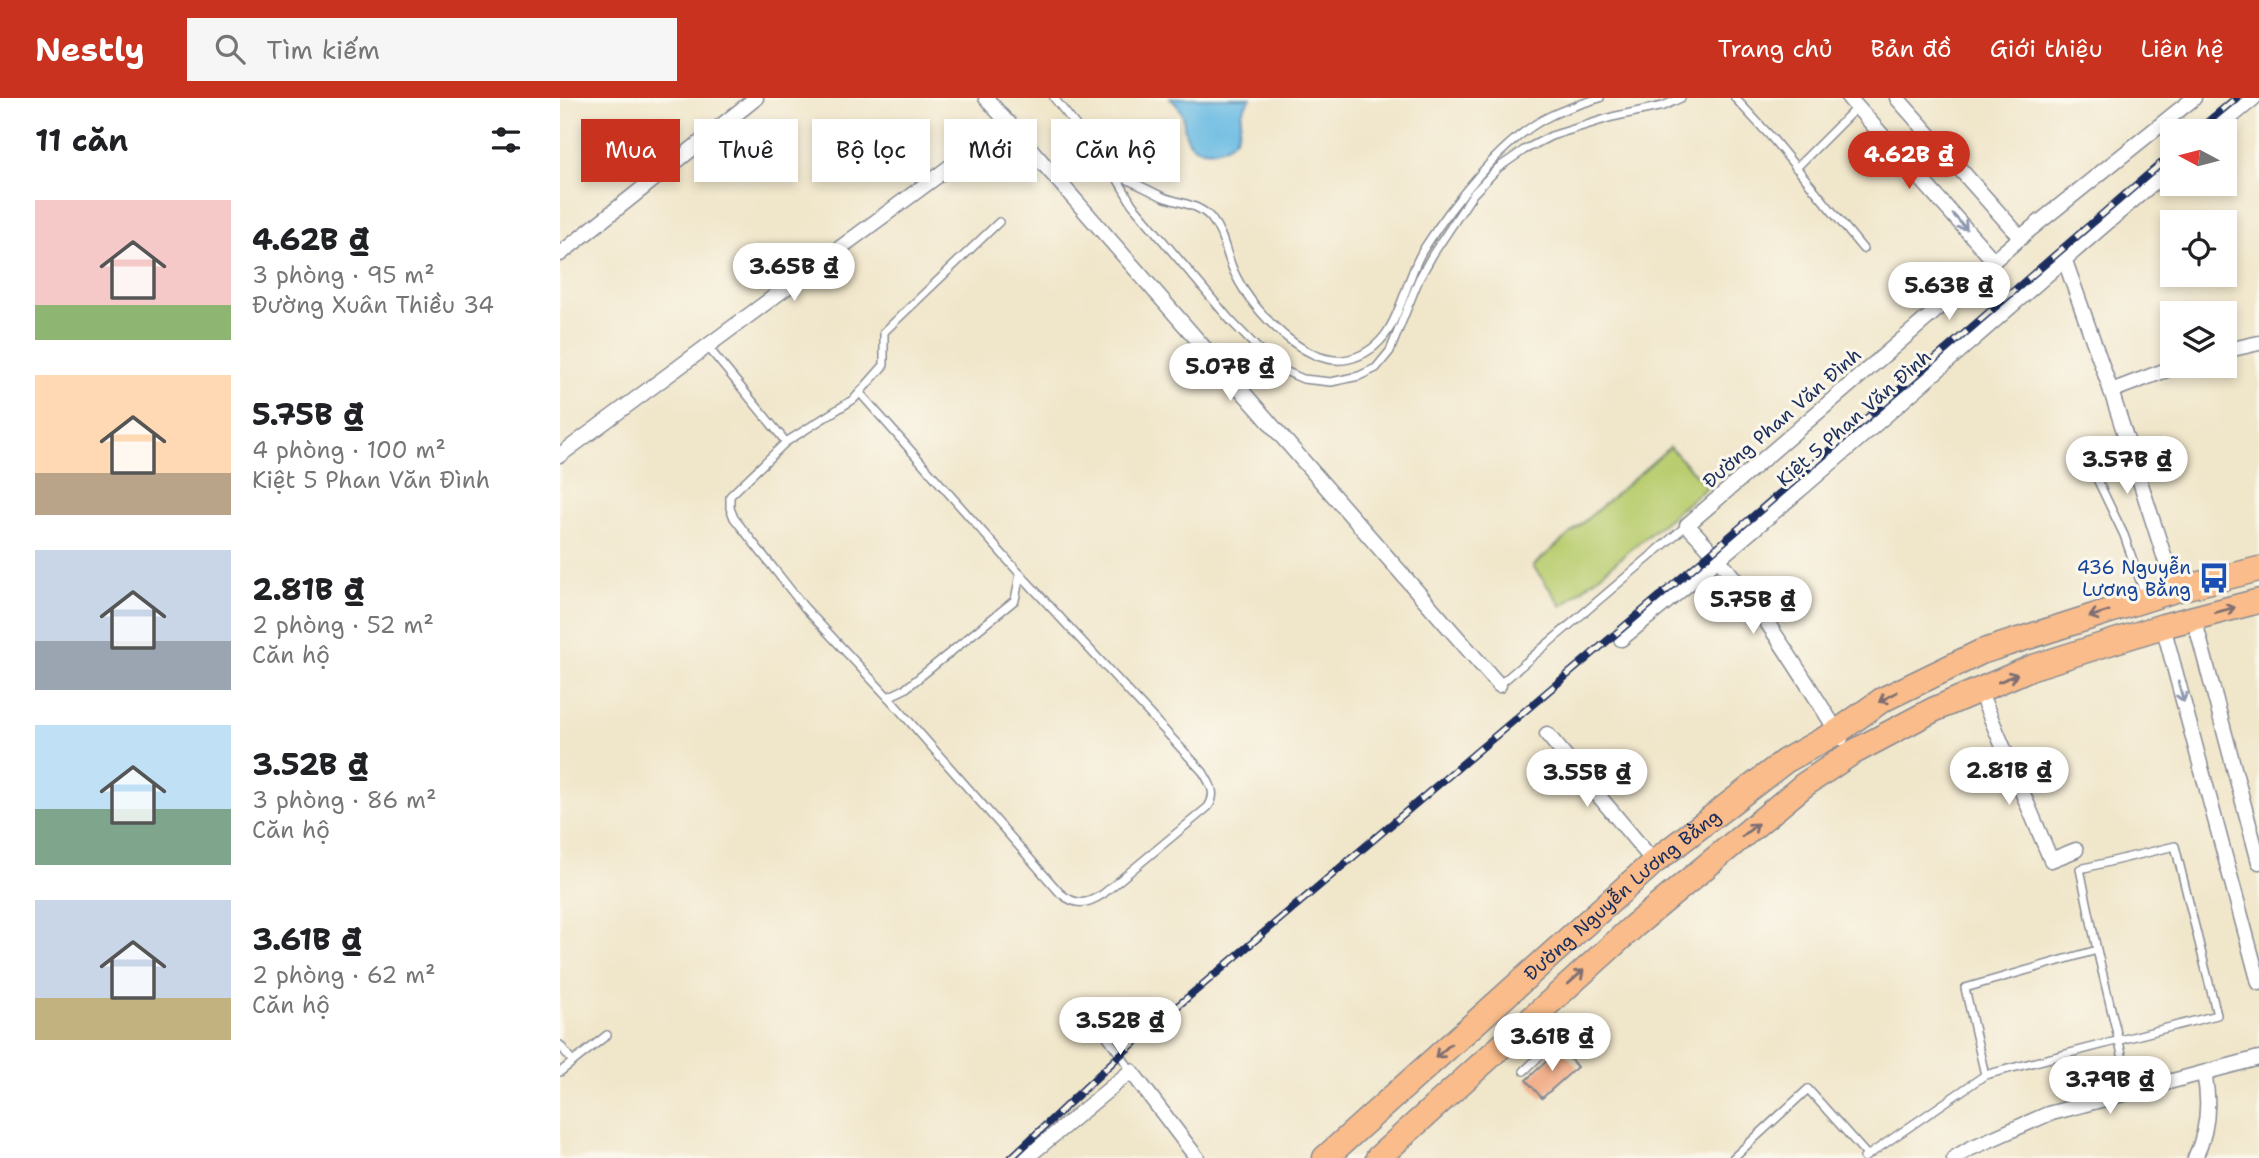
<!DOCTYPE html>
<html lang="vi">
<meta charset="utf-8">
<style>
:root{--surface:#fff;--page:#f6f6f6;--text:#202124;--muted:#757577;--accent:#c8321e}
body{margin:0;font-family:"Shantell Sans",sans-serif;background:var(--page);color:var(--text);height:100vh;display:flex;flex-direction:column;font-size:26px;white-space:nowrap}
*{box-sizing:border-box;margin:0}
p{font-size:23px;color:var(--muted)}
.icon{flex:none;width:38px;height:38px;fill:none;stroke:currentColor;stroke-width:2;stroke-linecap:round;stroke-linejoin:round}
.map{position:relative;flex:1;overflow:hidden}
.side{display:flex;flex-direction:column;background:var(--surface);width:560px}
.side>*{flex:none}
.banner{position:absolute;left:21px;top:21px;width:665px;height:63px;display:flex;gap:14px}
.needle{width:46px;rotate:277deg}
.buttons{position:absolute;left:1600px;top:21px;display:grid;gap:14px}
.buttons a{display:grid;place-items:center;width:77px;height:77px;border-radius:0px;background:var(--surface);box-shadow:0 4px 10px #0003;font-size:35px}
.price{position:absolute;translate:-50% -60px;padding:0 16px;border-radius:24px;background:#fff;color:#222;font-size:23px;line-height:46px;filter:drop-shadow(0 2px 4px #0008)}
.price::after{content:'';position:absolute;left:50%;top:42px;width:21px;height:16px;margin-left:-10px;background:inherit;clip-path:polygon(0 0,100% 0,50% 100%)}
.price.current{background:var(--accent);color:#fff}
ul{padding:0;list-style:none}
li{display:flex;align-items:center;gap:21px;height:175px;padding:0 35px}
li span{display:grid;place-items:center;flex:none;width:196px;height:140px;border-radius:0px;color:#555}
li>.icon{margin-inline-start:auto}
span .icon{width:84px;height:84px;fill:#fffc;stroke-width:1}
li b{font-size:30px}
h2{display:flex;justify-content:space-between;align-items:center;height:84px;padding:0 35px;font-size:30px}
.chip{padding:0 24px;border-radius:0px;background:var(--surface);box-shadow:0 4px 10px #0003;font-size:24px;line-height:63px}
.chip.current{background:var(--accent);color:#fff}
header{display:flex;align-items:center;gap:42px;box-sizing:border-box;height:98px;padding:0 35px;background:var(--accent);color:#fff}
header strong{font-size:33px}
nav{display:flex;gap:38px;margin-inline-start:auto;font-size:24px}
.search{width:490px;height:63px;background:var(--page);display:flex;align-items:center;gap:18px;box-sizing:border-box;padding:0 24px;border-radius:0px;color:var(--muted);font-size:26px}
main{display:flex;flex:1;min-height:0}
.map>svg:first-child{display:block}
.green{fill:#b9cd70;stroke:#6a7e67;stroke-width:2}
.water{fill:#66b9e2;stroke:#4074a0;stroke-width:2}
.building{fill:#f2b18d}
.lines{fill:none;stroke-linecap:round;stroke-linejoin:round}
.lane-casing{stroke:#868a94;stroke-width:10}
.street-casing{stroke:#868a94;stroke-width:17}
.highway-casing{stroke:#868a94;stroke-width:27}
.lane{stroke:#fff;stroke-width:7}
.street{stroke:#fff;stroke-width:14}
.highway{stroke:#f9bc8a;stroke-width:24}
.rail-casing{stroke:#1b2f5e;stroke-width:8}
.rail{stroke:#fbf7ec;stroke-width:5;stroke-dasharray:16;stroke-linecap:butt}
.oneway{stroke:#8d97ae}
.oneway2{stroke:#7f6e72}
.labels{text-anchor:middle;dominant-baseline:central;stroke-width:6;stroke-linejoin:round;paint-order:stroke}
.street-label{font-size:19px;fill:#1b2f5e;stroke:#fbf7ec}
.transit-label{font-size:19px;fill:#164399;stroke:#fbf7ec;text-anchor:end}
</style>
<header>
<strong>Nestly</strong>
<div class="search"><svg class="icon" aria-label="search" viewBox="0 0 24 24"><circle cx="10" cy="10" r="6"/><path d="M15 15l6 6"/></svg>Tìm kiếm</div>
<nav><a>Trang chủ</a><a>Bản đồ</a><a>Giới thiệu</a><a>Liên hệ</a></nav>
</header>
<main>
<section class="side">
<h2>11 căn<svg class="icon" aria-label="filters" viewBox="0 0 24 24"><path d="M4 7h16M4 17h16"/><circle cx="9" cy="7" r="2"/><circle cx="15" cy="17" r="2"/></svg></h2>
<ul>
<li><span style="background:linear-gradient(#f6c9c9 75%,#8fb573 0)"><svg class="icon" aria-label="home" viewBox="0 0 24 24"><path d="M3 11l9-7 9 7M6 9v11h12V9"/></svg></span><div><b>4.62B ₫</b><p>3 phòng · 95 m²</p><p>Đường Xuân Thiều 34</p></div></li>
<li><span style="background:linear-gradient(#ffd9b3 70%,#b9a48a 0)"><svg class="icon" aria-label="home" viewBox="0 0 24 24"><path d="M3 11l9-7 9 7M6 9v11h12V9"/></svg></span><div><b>5.75B ₫</b><p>4 phòng · 100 m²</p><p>Kiệt 5 Phan Văn Đình</p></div></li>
<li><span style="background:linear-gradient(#c9d6e8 65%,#9aa5b1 0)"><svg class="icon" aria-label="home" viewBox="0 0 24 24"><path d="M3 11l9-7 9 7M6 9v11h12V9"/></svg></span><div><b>2.81B ₫</b><p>2 phòng · 52 m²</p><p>Căn hộ</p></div></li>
<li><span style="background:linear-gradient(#bfe0f5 60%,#7fa58c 0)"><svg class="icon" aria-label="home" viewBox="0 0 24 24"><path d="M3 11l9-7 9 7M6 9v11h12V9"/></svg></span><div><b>3.52B ₫</b><p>3 phòng · 86 m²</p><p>Căn hộ</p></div></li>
<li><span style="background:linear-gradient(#c9d6e8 70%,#c2b280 0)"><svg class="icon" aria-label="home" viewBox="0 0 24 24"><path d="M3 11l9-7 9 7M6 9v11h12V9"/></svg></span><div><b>3.61B ₫</b><p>2 phòng · 62 m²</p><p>Căn hộ</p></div></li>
</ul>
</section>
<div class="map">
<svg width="1699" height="1060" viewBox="0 0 1699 1060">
<rect width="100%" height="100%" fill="#fbf7ec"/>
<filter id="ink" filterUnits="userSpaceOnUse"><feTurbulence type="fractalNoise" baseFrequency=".0143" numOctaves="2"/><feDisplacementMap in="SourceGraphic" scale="14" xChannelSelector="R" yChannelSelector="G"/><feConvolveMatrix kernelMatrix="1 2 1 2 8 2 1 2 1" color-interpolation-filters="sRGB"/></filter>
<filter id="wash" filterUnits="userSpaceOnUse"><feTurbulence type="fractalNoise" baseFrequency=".00686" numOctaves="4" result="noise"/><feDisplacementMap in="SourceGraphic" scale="28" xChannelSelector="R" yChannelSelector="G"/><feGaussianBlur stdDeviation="1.57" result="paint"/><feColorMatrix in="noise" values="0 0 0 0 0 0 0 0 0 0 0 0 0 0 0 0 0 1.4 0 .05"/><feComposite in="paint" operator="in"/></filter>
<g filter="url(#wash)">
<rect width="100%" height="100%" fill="#f0e6ca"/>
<path class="green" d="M1110,349L1147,389L1002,508L973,468Z"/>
<path class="water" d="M610,0H691C688,4 684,9 682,14C680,24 681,33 675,41C664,55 635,58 627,40C619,20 631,20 610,0Z"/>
<g id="blocks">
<path class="building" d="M1001,950L1017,969L982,1000L966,982Z"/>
</g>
</g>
<g filter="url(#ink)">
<use href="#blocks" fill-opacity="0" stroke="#868a94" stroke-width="2"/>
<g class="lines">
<g class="lane-casing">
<g id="lane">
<path d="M494,0L554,75L572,106L670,222L716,269L743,281L771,284L799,278L816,270L830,253L859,181L873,156L913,96L938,70L964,52L991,38L1052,19L1103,8L1121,0"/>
<path d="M1175,0L1212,40L1303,151"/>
<path d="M1236,70L1297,9"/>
<path d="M555,76C571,83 587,91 603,99C619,105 639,106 651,120C665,137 666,159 676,178C693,213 747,271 789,261C841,248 840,190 863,152C891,108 943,40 990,18C1006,10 1023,5 1040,0"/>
<path d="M147,248L226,344L294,301L324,267V234L439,124"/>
<path d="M226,344L170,398V410L174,420L244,509L328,599L345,591L455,502L460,476L300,295"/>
<path d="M1536,379L1564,437L1585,497"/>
<path d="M939,587L1127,427"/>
<path d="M328,599L500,795C516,808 526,807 543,796L648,709C657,696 651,687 643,674L460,476"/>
<path d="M1537,852L1571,994"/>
<path d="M523,906L571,972"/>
<path d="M0,947L13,964"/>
<path d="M964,973L988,950L968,928"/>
<path d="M0,974L47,937"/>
<path d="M1173,1060L1248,991L1307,1057"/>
<path d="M1304,1060L1425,977L1657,917L1615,748L1520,771L1537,852L1405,890L1425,977"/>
</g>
</g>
<g class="street-casing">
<g id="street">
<path d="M426,0L939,587"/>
<path d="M1289,0L1434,163"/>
<path d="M1337,0L1461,140"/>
<path d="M1654,33L1694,0"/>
<path d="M0,156L196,0"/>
<path d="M1504,160L1551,293L1615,492"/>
<path d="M1664,253L1699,245"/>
<path d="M1551,293L1617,268"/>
<path d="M0,357L449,25"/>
<path d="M1634,520L1699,764"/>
<path d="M1603,528L1699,885"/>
<path d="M1061,541C1249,390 1427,226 1612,69"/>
<path d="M1419,592L1491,762L1516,752"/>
<path d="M987,636L1094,764"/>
<path d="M1281,640C1235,566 1189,489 1127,427L1467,134L1634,0"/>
<path d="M466,1060L571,973L637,1060"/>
<path d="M1394,1060L1409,1051L1488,1016L1699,960"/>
<path d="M1635,1060C1648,1033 1650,1004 1644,975"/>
</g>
</g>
<g class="highway-casing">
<g id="highway">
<path id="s1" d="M765,1060L1094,764L1225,663L1277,634L1322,602L1421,554L1615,492L1699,471"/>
<path d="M818,1060L1074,828L1244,687L1290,656L1373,612L1473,569L1603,528L1699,503"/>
</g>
</g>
<use href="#lane" class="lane"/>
<use href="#street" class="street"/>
<use href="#highway" class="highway"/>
<g class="rail-casing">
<g id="rail">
<path d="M1637,33L1676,0"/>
<path d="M451,1060L560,957L1153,453L1612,56"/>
</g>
</g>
<use href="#rail" class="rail"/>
</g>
<defs><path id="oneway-shaft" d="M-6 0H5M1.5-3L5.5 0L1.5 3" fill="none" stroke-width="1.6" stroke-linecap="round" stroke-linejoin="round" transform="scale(1.75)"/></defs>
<g class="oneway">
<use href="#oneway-shaft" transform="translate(1400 124) rotate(48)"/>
<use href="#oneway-shaft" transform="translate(1621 594) rotate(75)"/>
</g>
<g class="oneway2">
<use href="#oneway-shaft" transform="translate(1665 512) rotate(-15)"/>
<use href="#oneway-shaft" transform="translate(1539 516) rotate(163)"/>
<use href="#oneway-shaft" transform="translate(1448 580) rotate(-23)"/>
<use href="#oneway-shaft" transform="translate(1328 599) rotate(151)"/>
<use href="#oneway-shaft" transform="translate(1190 732) rotate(-40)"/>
<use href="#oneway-shaft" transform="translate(1016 879) rotate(-42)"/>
<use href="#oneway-shaft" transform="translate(883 953) rotate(138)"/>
</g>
</g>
<defs>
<g id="bus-bare" transform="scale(2.415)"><path d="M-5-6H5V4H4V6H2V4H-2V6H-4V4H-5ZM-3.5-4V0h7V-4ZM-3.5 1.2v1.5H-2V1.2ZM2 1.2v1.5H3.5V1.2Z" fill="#1a4fb4" stroke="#fbf7ec" stroke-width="2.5" paint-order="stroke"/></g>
</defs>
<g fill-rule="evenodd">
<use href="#bus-bare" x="1654" y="480"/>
</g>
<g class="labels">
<g class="street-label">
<text transform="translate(1222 320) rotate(-41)">Đường Phan Văn Đình</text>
<text transform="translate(1294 320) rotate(-41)">Kiệt 5 Phan Văn Đình</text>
<text stroke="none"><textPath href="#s1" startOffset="397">Đường Nguyễn Lương Bằng</textPath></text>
</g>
<g class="transit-label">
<text x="1631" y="469">436 Nguyễn<tspan x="1631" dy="22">Lương Bằng</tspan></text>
</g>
</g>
</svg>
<div class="buttons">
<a><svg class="needle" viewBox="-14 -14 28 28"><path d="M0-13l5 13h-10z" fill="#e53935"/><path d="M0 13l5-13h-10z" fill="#757577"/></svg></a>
<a><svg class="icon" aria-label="locate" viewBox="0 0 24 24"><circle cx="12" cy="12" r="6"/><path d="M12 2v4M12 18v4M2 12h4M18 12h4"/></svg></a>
<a><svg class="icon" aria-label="layers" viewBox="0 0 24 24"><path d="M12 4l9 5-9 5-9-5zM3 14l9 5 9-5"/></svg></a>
</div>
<b class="price current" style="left:1349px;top:93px">4.62B ₫</b>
<b class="price" style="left:234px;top:205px">3.65B ₫</b>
<b class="price" style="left:1389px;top:224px">5.63B ₫</b>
<b class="price" style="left:670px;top:305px">5.07B ₫</b>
<b class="price" style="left:1567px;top:398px">3.57B ₫</b>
<b class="price" style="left:1193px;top:538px">5.75B ₫</b>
<b class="price" style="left:1449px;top:709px">2.81B ₫</b>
<b class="price" style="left:1027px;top:711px">3.55B ₫</b>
<b class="price" style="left:560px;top:959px">3.52B ₫</b>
<b class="price" style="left:992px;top:975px">3.61B ₫</b>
<b class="price" style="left:1550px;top:1018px">3.79B ₫</b>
<div class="banner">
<a class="chip current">Mua</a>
<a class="chip">Thuê</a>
<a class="chip">Bộ lọc</a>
<a class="chip">Mới</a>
<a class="chip">Căn hộ</a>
</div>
</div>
</main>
